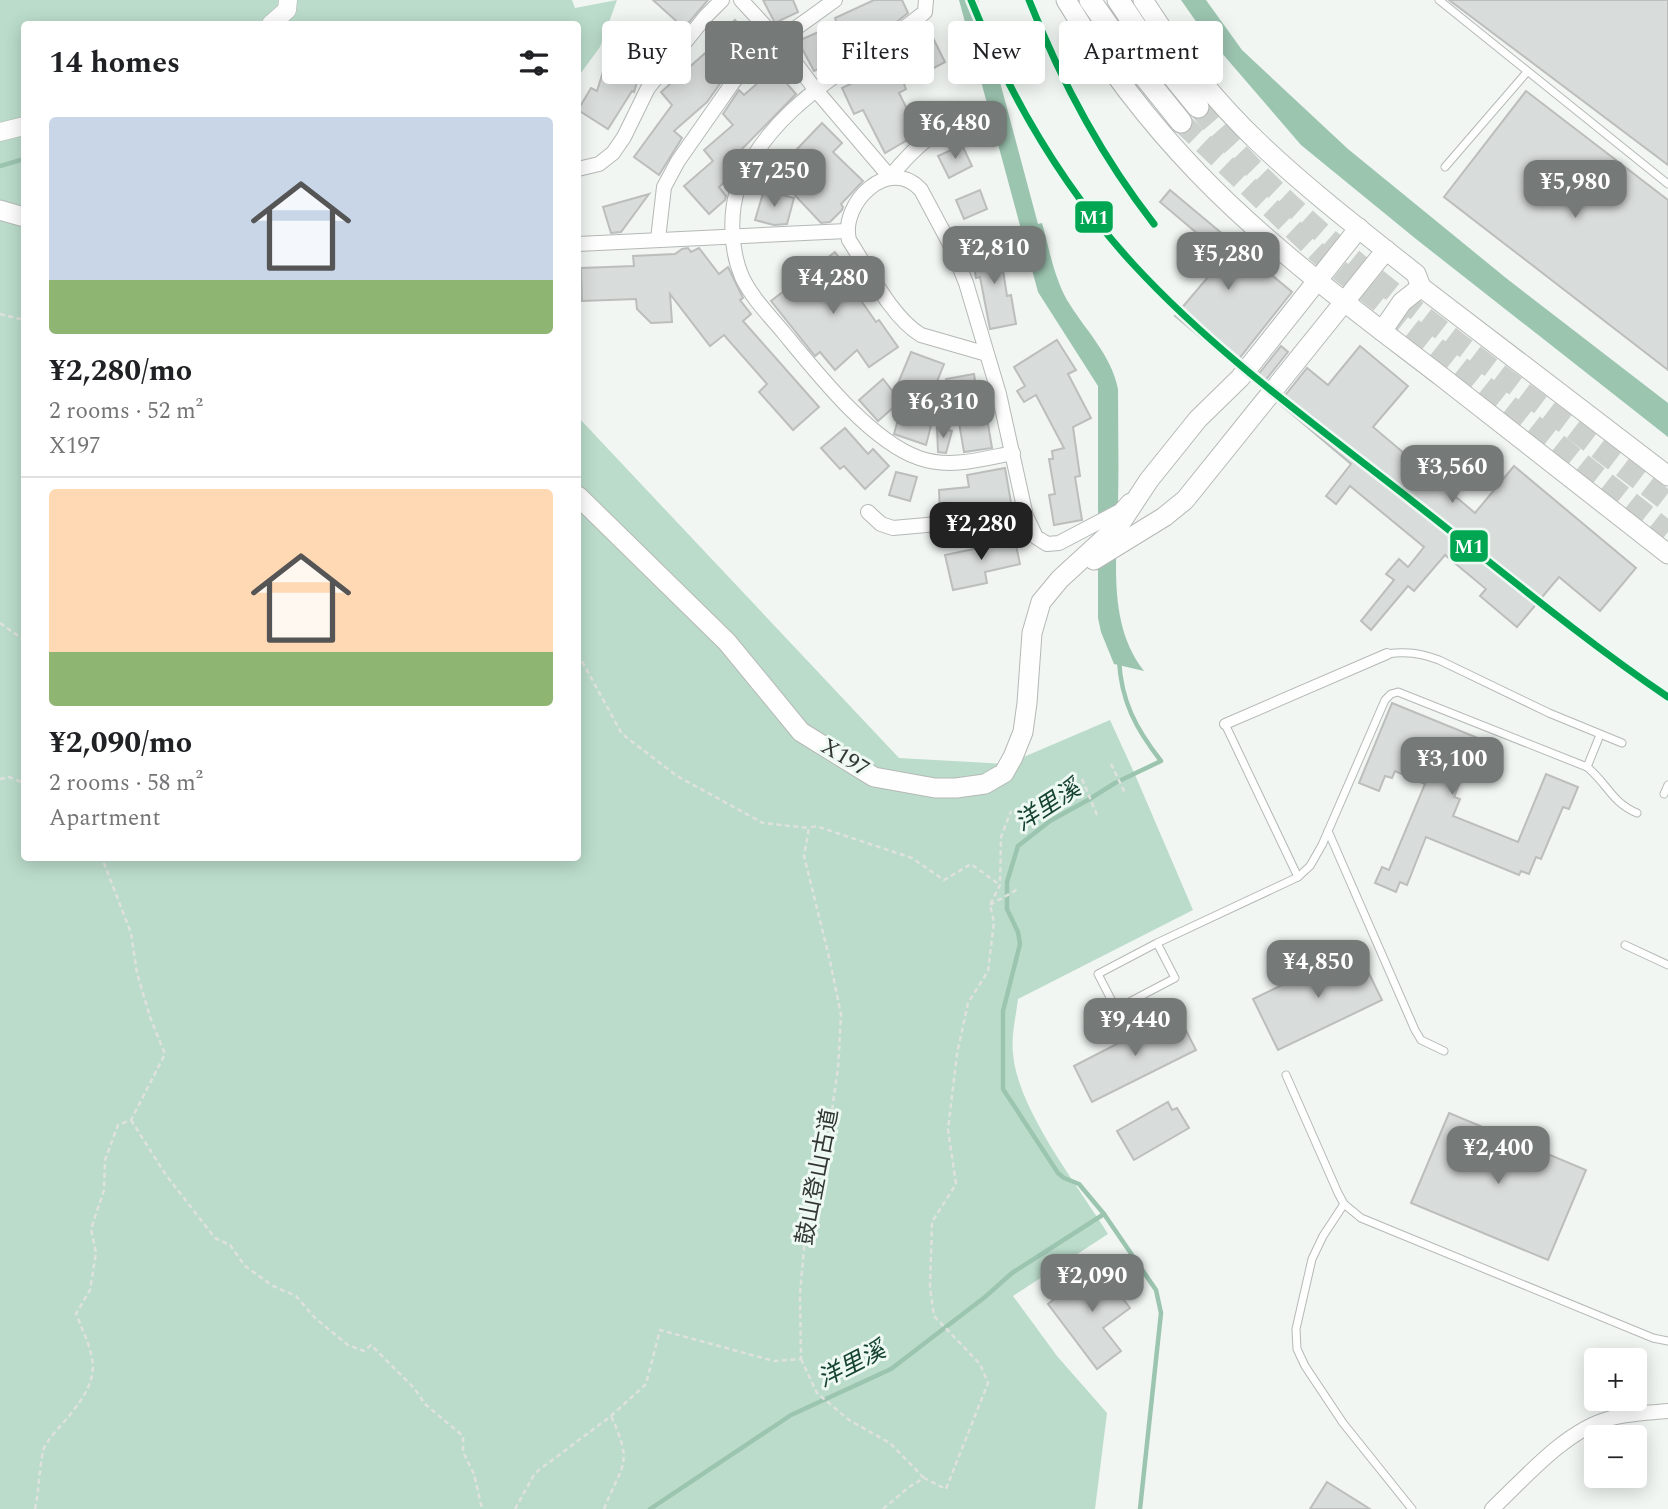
<!DOCTYPE html>
<meta charset="utf-8">
<style>
:root{--surface:#fff;--page:#f2f2f2;--text:#202124;--muted:#757577;--line:#e0e0e0;--accent:#757977}
body{margin:0;font-family:Spectral,"Noto Sans SC",serif;background:var(--page);color:var(--text);height:100vh;display:flex;flex-direction:column;font-size:26px;white-space:nowrap}
*{box-sizing:border-box;margin:0}
p{font-size:23px;color:var(--muted)}
.icon{flex:none;width:38px;height:38px;fill:none;stroke:currentColor;stroke-width:2;stroke-linecap:round;stroke-linejoin:round}
.map{position:relative;flex:1;overflow:hidden}
.drawer{position:absolute;left:21px;top:21px;width:560px;height:840px;display:flex;flex-direction:column;background:var(--surface);border-radius:7px;box-shadow:0 4px 18px #0003}
.drawer>*{flex:none}
.guide{position:absolute;left:602px;top:21px;width:665px;height:63px;display:flex;gap:14px}
.fabs{position:absolute;left:1584px;top:1348px;display:grid;gap:14px}
.fabs a{display:grid;place-items:center;width:63px;height:63px;border-radius:7px;background:var(--surface);box-shadow:0 4px 18px #0003;font-size:35px}
.price{position:absolute;translate:-50% -60px;padding:0 16px;border-radius:14px;background:var(--accent);color:#fff;font-size:23px;line-height:46px;filter:drop-shadow(0 2px 4px #0008)}
.price::after{content:'';position:absolute;left:50%;top:42px;width:21px;height:16px;margin-left:-10px;background:inherit;clip-path:polygon(0 0,100% 0,50% 100%)}
.price.active{background:#222;color:#fff}
ul{padding:0;list-style:none}
li{display:grid;align-content:center;gap:14px;height:371px;padding:0 28px}
li+li{border-top:2px solid var(--line)}
li span{display:grid;place-items:center;height:217px;border-radius:7px;color:#555}
li>.icon{margin-inline-start:auto}
span .icon{width:126px;height:126px;fill:#fffc;stroke-width:1}
li b{font-size:30px}
h2{display:flex;justify-content:space-between;align-items:center;height:84px;padding:0 28px;font-size:30px}
.chip{padding:0 24px;border-radius:7px;background:var(--surface);box-shadow:0 4px 18px #0003;font-size:24px;line-height:63px}
.chip.active{background:var(--accent);color:#fff}
.map>svg:first-child{display:block}
.forest{fill:#bbdccb}
.water{fill:#9cc5b0}
.lines{fill:none;stroke-linecap:round;stroke-linejoin:round}
.stream{stroke:#9cc5b0;stroke-width:4.5}
.building{fill:#d8dcda;stroke:#bbbebc;stroke-width:2}
.primary-tunnel{stroke:#cbd0cd;stroke-width:21;stroke-dasharray:21 10;stroke-linecap:butt}
.service-casing{stroke:#b5b9b6;stroke-width:9}
.pedestrian-casing{stroke:#b5b9b6;stroke-width:12}
.minor-casing{stroke:#b5b9b6;stroke-width:16}
.tertiary-casing{stroke:#b5b9b6;stroke-width:19}
.secondary-casing{stroke:#b5b9b6;stroke-width:21}
.primary-casing{stroke:#b5b9b6;stroke-width:23}
.path{stroke:#dfe1df;stroke-width:2.5;stroke-dasharray:5 3.5;stroke-linecap:butt}
.service{stroke:#fdfefd;stroke-width:7}
.pedestrian{stroke:#fdfefd;stroke-width:10}
.minor{stroke:#fdfefd;stroke-width:14}
.tertiary{stroke:#fdfefd;stroke-width:18}
.secondary{stroke:#fdfefd;stroke-width:19}
.primary{stroke:#fdfefd;stroke-width:21}
.metro-1-casing{stroke:#eef9f3;stroke-width:12}
.metro-1{stroke:#00a651;stroke-width:7}
.labels{text-anchor:middle;dominant-baseline:central;stroke-width:6;stroke-linejoin:round;paint-order:stroke}
.street-label{font-size:23px;fill:#323634;stroke:#eef9f3}
.water-label{font-size:24px;font-style:italic;fill:#14432f;stroke:#eef9f3}
.line-badge{stroke:#eef9f3;stroke-width:2.5}
.badge-label{font-size:19px;text-anchor:middle;font-weight:bold;fill:#fff}
</style>
<div class="map">
<svg width="1668" height="1509" viewBox="0 0 1668 1509">
<rect width="100%" height="100%" fill="#f1f6f3"/>
<path class="forest" d="M0,0H572L575,8L617,0L600,47L578,77V24H24V858H578V417L899,758L1007,764L1110,720L1136,777L1193,910L1018,999C1016,1016 1011,1036 1013,1053C1017,1109 1078,1186 1108,1234L1013,1296L1057,1356L1107,1413L1095,1509H0Z"/>
<g class="water">
<path d="M959,0H978L1038,224L1042,223C1049,248 1054,277 1067,300C1085,330 1111,354 1118,389C1118,427 1119,465 1118,503C1117,558 1107,624 1144,671L1114,664L1101,632L1098,618V386L1038,292Z"/>
<path d="M1181,0H1206L1242,50L1348,149L1506,278L1668,403V437L1416,239L1301,145L1202,30Z"/>
</g>
<g class="lines">
<g class="stream">
<path d="M0,166L24,159"/>
<path d="M1104,1214L1156,1290L1161,1313L1140,1509"/>
<path d="M650,1509L791,1415L891,1369L985,1297L1012,1273L1104,1214L1079,1184L1064,1178L1058,1173L1003,1089V1011L1020,944L1018,932L1007,909V882L1018,846L1050,821L1088,800L1115,783L1161,761C1136,729 1121,701 1119,660"/>
</g>
</g>
<g class="building">
<path d="M653,0H708L684,28Z"/>
<path d="M763,0H793L798,12L775,23Z"/>
<path d="M874,0H902L908,13L894,24L871,34L873,38L834,56L836,61L814,71L798,41L837,24L835,18Z"/>
<path d="M1449,0H1668V165Z"/>
<path d="M735,20L757,44L727,74L707,102L674,131L682,138L659,175L634,157L672,105L661,92L720,40L717,36Z"/>
<path d="M930,32L945,62L904,84L906,89L899,93L919,133L885,153L863,110L854,114L842,88L900,60L895,50Z"/>
<path d="M611,46L645,56L634,92L632,91L608,129L578,110L591,88L597,91Z"/>
<path d="M774,69L796,94L739,152L743,156L734,173L719,187L726,196L725,200L709,214L684,186L713,161L704,150L733,125L723,114L739,90L744,95Z"/>
<path d="M1526,91L1668,200V370L1444,197Z"/>
<path d="M822,123L842,143L833,152L863,181L841,204L843,207L842,210L830,222L821,223L774,173Z"/>
<path d="M962,145L972,166L949,178L938,156Z"/>
<path d="M764,190L794,198L787,224L774,225L755,220Z"/>
<path d="M980,190L987,209L964,219L956,200Z"/>
<path d="M1170,190L1292,292L1234,365L1175,316L1225,257L1160,202Z"/>
<path d="M649,194L621,232L611,233L603,207Z"/>
<path d="M999,244L1007,296L1011,295L1016,324L990,329L980,277L976,278L971,249Z"/>
<path d="M688,248L691,252L699,248L719,274L728,267L743,298L740,300L751,314L743,321L819,407L793,430L759,392L767,384L724,335L710,346L670,294L672,322L651,323L637,309L636,299L582,301L581,268L634,266L633,256L675,254L682,249Z"/>
<path d="M835,252L854,278L848,282L876,322L879,320L898,347L869,367L857,350L835,370L820,352L815,356L771,301Z"/>
<path d="M1057,340L1076,370L1068,374L1091,418L1073,427L1080,476L1075,477L1082,520L1054,525L1049,495L1055,494L1049,459H1053L1052,451L1064,448L1036,395L1024,402L1017,391L1025,386L1014,367Z"/>
<path d="M1281,346L1288,352L1260,387L1253,381Z"/>
<path d="M1360,346L1408,386L1373,427L1475,513L1514,466L1636,568L1600,611L1559,577L1517,627L1480,596L1486,589L1445,555L1414,591L1408,586L1371,630L1361,621L1394,580L1386,574L1399,559L1408,567L1424,547L1350,486L1336,504L1326,496L1351,464L1279,403L1307,368L1328,385Z"/>
<path d="M911,352L944,364L930,399L927,398L921,423L931,426L926,445L894,434L904,398L878,421L859,400L883,379L894,393Z"/>
<path d="M974,374L981,419L987,418L992,448L964,452L957,411L954,425L946,379Z"/>
<path d="M937,427L952,431L946,453L938,452Z"/>
<path d="M845,428L868,454L873,449L889,466L865,489L844,466L840,469L821,448Z"/>
<path d="M1005,468L1012,508L940,514L939,490L969,487L967,475Z"/>
<path d="M896,472L917,477L910,501L889,495Z"/>
<path d="M1014,536L1020,564L985,572L987,583L953,590L945,555L988,546L987,542Z"/>
<path d="M1392,703L1478,738L1454,797L1460,799L1453,816L1518,842L1546,774L1578,787L1569,809L1563,807L1541,859L1536,857L1529,874L1521,871L1519,875L1426,837L1407,885L1400,882L1396,892L1375,883L1382,867L1389,870L1425,784L1395,771L1392,778L1385,776L1379,791L1359,783Z"/>
<path d="M1357,949L1382,1000L1278,1050L1253,999Z"/>
<path d="M1177,1013L1196,1050L1092,1102L1074,1066Z"/>
<path d="M1168,1102L1172,1110L1177,1108L1189,1128L1134,1160L1117,1131Z"/>
<path d="M1449,1113L1586,1170L1548,1260L1411,1203Z"/>
<path d="M1099,1266L1111,1281L1113,1279L1121,1290L1118,1292L1130,1308L1103,1328L1121,1351L1097,1369L1048,1304Z"/>
<path d="M1327,1482L1370,1509H1310Z"/>
</g>
<g class="lines">
<g class="primary-tunnel">
<path d="M1198,107C1274,199 1367,273 1461,345C1530,397 1599,449 1668,502"/>
<path d="M1181,122L1319,254L1668,532"/>
</g>
<g class="service-casing">
<g id="service">
<path d="M1439,0L1668,184"/>
<path d="M1445,167L1527,72"/>
<path d="M1387,654C1406,651 1420,653 1439,660L1549,713L1622,743"/>
<path d="M1587,767L1600,735"/>
<path d="M1664,794L1668,785"/>
<path d="M1328,831L1415,1030L1421,1040L1444,1051"/>
<path d="M1298,877L1310,866L1322,845L1385,700L1391,694L1398,692L1587,767C1607,783 1612,803 1637,813"/>
<path d="M1157,943L1175,978L1116,1009L1098,974L1157,943L1298,877L1225,724"/>
<path d="M1625,945L1668,965"/>
<path d="M1286,1075L1338,1193L1344,1204L1361,1218L1653,1338L1668,1341"/>
<path d="M1344,1204L1323,1236L1312,1259L1296,1329L1297,1349L1305,1366L1343,1423L1412,1509"/>
</g>
</g>
<g class="pedestrian-casing">
<path id="pedestrian" d="M1225,724L1387,654"/>
</g>
<g class="minor-casing">
<g id="minor">
<path d="M741,0L778,40L815,89L890,177C912,150 941,121 977,115"/>
<path d="M926,0L925,12C859,66 771,101 738,188C729,214 731,252 742,277C752,298 769,315 784,333C816,372 870,441 919,458C950,469 982,459 1013,453"/>
<path d="M578,169L599,164L613,153L624,137L648,88L706,16L722,0"/>
<path d="M658,239L664,187L678,161L734,81L757,56L835,0"/>
<path d="M578,244L847,231"/>
<path d="M987,354L921,335C891,317 868,269 849,240C840,203 889,155 921,190L952,248L966,283L999,394L1026,516L1036,537L1047,544L1059,543L1120,511L1129,501"/>
<path d="M868,512L881,524L893,528L1026,516"/>
<path d="M1492,1509C1524,1479 1565,1431 1608,1419C1628,1413 1648,1413 1668,1411"/>
</g>
</g>
<g class="tertiary-casing">
<g id="tertiary">
<path d="M271,24L287,10L288,0"/>
<path d="M0,132L24,126"/>
</g>
</g>
<g class="secondary-casing">
<g id="secondary">
<path d="M1066,0C1103,62 1148,121 1198,173C1271,249 1359,313 1442,377C1518,436 1593,495 1668,554"/>
<path d="M1143,0C1175,50 1214,100 1257,141C1307,189 1362,231 1416,274L1421,287L1668,476"/>
<path d="M0,210L24,217"/>
<path d="M1382,331L1402,302L1421,287"/>
<path d="M578,496L727,642L801,732L874,777L935,788H956L985,784L1004,773L1013,757L1023,732L1027,703L1032,633L1041,602L1060,579L1120,524L1149,480L1198,419L1240,378L1359,228"/>
<path d="M1094,560L1164,517L1185,500L1386,250"/>
</g>
</g>
<g class="primary-casing">
<g id="primary">
<path d="M1090,0L1136,66L1181,122"/>
<path d="M1118,0L1153,52L1198,107"/>
</g>
</g>
<g class="path">
<path d="M0,314L24,320"/>
<path d="M0,623L24,640"/>
<path d="M578,654L622,734L677,776L763,823L809,828"/>
<path d="M24,700V702"/>
<path d="M1111,764L1125,793"/>
<path d="M0,779L9,777L24,783"/>
<path d="M1082,779L1097,815"/>
<path d="M990,905L1018,889"/>
<path d="M131,1120L166,1175L215,1238L230,1245L245,1266L273,1286L296,1296L315,1318L348,1345L364,1351L371,1345L414,1388L425,1404L463,1436V1452L474,1474L482,1509"/>
<path d="M801,1359L817,1393L849,1420L890,1443L924,1478"/>
<path d="M35,1509C39,1494 40,1454 45,1446C51,1435 61,1426 69,1416C103,1374 96,1361 76,1314L90,1290L96,1253L91,1229L104,1190L105,1160L118,1125L131,1120L165,1054L150,1017L137,973L131,933L102,858"/>
<path d="M515,1509L535,1473L611,1416L646,1384L660,1330L774,1361L801,1359L800,1294L806,1225L825,1160L838,1068L841,1015L830,961L804,856L809,828L816,826L912,858L944,880L971,864L1000,885"/>
<path d="M604,1509C622,1463 634,1466 611,1416"/>
<path d="M883,1509L909,1487L924,1478L946,1489L988,1383L980,1364L934,1316L930,1288L932,1222L956,1184L948,1130L957,1054L968,1003L988,971L994,922L990,905L1000,885L1001,837L1011,811"/>
</g>
<use href="#service" class="service"/>
<use href="#pedestrian" class="pedestrian"/>
<use href="#minor" class="minor"/>
<use href="#tertiary" class="tertiary"/>
<use href="#secondary" class="secondary"/>
<use href="#primary" class="primary"/>
<g class="metro-1-casing">
<g id="metro-1">
<path d="M971,0C1010,97 1063,188 1134,265C1217,355 1320,428 1416,504C1499,569 1581,638 1668,697"/>
<path d="M1029,0C1061,81 1101,156 1154,224"/>
</g>
</g>
<use href="#metro-1" class="metro-1"/>
</g>
<g class="labels">
<g class="street-label">
<text transform="translate(845 758) rotate(31)">X197</text>
<text transform="translate(818 1177) rotate(-79)">鼓山登山古道</text>
</g>
<g class="water-label">
<text transform="translate(1048 806) rotate(-33)">洋里溪</text>
<text transform="translate(852 1365) rotate(-27)">洋里溪</text>
</g>
</g>
<g class="line-badge">
<rect x="1074" y="200" width="40" height="34" rx="7" fill="#00a651"/>
<rect x="1449" y="529" width="40" height="34" rx="7" fill="#00a651"/>
</g>
<g class="badge-label">
<text x="1094" y="224">M1</text>
<text x="1469" y="553">M1</text>
</g>
</svg>
<div class="fabs">
<a>+</a>
<a>−</a>
</div>
<b class="price" style="left:955px;top:161px">¥6,480</b>
<b class="price" style="left:774px;top:209px">¥7,250</b>
<b class="price" style="left:1575px;top:220px">¥5,980</b>
<b class="price" style="left:994px;top:286px">¥2,810</b>
<b class="price" style="left:1228px;top:292px">¥5,280</b>
<b class="price" style="left:833px;top:316px">¥4,280</b>
<b class="price" style="left:943px;top:440px">¥6,310</b>
<b class="price" style="left:1452px;top:505px">¥3,560</b>
<b class="price active" style="left:981px;top:562px">¥2,280</b>
<b class="price" style="left:1452px;top:797px">¥3,100</b>
<b class="price" style="left:1318px;top:1000px">¥4,850</b>
<b class="price" style="left:1135px;top:1058px">¥9,440</b>
<b class="price" style="left:1498px;top:1186px">¥2,400</b>
<b class="price" style="left:1092px;top:1314px">¥2,090</b>
<div class="guide">
<a class="chip">Buy</a>
<a class="chip active">Rent</a>
<a class="chip">Filters</a>
<a class="chip">New</a>
<a class="chip">Apartment</a>
</div>
<section class="drawer">
<h2>14 homes<svg class="icon" aria-label="filters" viewBox="0 0 24 24"><path d="M4 7h16M4 17h16"/><circle cx="9" cy="7" r="2"/><circle cx="15" cy="17" r="2"/></svg></h2>
<ul>
<li><span style="background:linear-gradient(#c9d6e8 75%,#8fb573 0)"><svg class="icon" aria-label="home" viewBox="0 0 24 24"><path d="M3 11l9-7 9 7M6 9v11h12V9"/></svg></span><div><b>¥2,280/mo</b><p>2 rooms · 52 m²</p><p>X197</p></div></li>
<li><span style="background:linear-gradient(#ffd9b3 75%,#8fb573 0)"><svg class="icon" aria-label="home" viewBox="0 0 24 24"><path d="M3 11l9-7 9 7M6 9v11h12V9"/></svg></span><div><b>¥2,090/mo</b><p>2 rooms · 58 m²</p><p>Apartment</p></div></li>
</ul>
</section>
</div>
